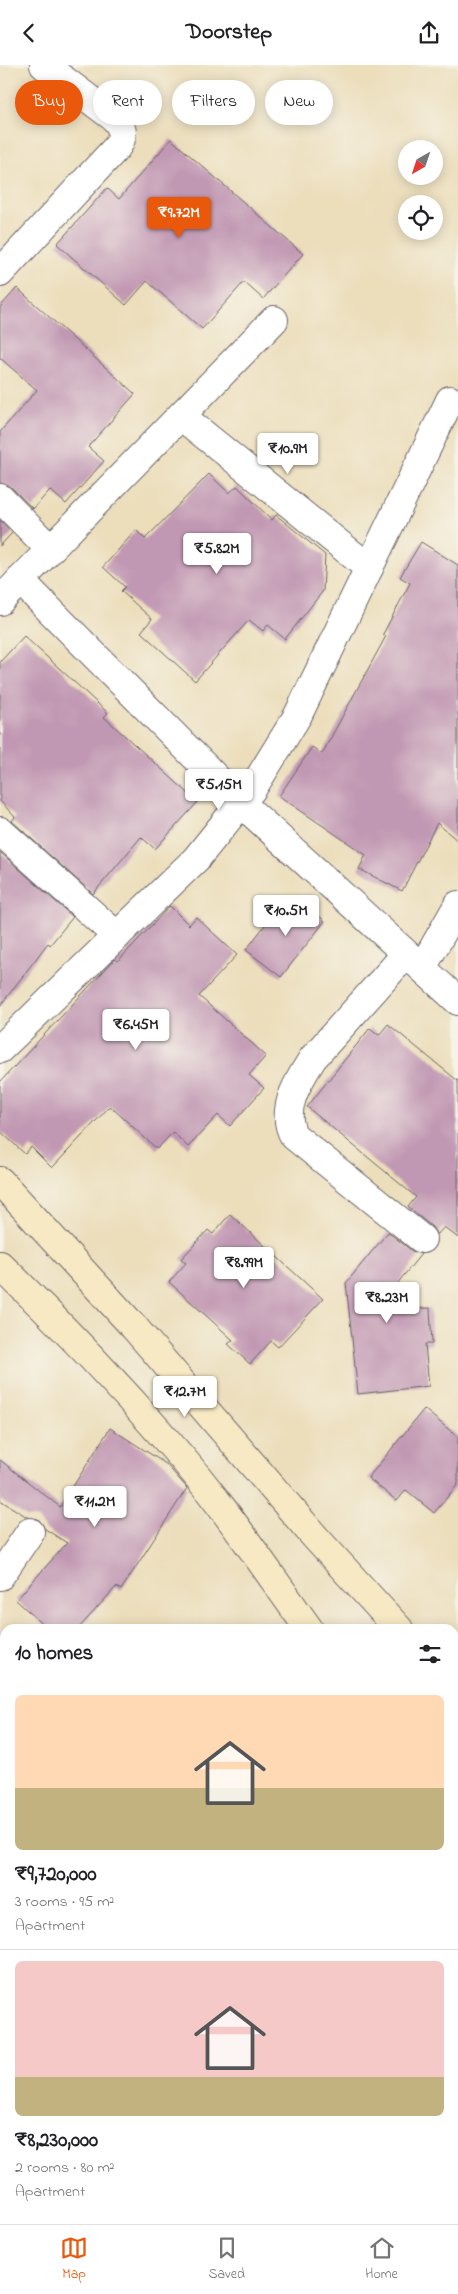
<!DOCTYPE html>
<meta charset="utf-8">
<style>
:root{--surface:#fff;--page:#f2f2f2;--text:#202124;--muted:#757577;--line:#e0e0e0;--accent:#ea580c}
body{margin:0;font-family:"Indie Flower",sans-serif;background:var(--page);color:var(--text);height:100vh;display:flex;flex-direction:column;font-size:19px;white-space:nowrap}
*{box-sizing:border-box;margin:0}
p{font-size:16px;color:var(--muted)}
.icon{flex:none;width:28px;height:28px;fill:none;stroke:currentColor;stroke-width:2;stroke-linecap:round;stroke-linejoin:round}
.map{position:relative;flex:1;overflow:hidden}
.details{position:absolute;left:0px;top:1559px;width:459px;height:601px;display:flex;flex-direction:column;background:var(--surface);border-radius:15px 15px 0 0;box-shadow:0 2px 12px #0003}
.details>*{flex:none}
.top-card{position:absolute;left:15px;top:15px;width:429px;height:45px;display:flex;gap:10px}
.needle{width:32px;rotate:219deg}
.fabs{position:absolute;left:398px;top:75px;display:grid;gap:10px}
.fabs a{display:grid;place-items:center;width:45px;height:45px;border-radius:50%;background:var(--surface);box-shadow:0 2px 12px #0003;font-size:25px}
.price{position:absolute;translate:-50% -42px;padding:0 11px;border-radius:5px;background:#fff;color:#222;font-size:16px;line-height:32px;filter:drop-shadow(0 1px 2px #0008)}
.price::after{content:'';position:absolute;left:50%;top:30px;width:15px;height:11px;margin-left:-8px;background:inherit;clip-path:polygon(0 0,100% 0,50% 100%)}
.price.on{background:var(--accent);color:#fff}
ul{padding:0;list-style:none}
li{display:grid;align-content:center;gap:10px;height:265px;padding:0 15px}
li+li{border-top:1px solid var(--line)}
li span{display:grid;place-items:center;height:155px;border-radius:8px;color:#555}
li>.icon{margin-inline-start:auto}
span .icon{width:90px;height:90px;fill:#fffc;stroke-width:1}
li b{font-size:21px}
h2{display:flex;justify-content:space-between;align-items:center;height:60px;padding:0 15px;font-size:21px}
.pill{padding:0 18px;border-radius:22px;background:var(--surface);box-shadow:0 2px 12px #0003;font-size:18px;line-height:45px}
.pill.on{background:var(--accent);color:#fff}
header{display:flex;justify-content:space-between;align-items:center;height:65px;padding:0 15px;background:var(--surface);font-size:22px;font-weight:800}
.dock{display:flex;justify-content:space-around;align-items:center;height:70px;border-top:1px solid var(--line);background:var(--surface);font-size:14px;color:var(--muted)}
.dock a{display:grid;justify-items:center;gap:2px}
.dock .on{color:var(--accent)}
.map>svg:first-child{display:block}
.building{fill:#c198b3}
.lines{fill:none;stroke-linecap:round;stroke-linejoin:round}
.street-casing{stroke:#696468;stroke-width:30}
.secondary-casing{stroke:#696468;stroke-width:30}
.street{stroke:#fff;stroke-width:28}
.secondary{stroke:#f7e9c3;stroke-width:28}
</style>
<header><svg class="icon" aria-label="back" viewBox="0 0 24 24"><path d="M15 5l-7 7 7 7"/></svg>Doorstep<svg class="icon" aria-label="share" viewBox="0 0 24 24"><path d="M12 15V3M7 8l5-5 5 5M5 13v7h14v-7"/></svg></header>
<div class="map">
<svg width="458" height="2159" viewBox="0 0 458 2159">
<rect width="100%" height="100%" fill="#f7f3e8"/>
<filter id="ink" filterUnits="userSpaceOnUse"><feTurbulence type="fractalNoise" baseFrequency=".02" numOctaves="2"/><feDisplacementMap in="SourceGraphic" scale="10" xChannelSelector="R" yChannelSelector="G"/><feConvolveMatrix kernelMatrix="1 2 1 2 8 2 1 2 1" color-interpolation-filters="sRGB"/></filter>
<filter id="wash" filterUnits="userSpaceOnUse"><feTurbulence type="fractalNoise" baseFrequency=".0096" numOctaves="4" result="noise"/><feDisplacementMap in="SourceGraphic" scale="20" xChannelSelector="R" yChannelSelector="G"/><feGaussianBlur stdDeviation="1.12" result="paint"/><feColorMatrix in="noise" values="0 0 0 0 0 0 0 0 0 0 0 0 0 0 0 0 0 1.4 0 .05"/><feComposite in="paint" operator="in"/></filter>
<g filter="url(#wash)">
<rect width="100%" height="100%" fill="#ecdebb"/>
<g id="blocks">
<g class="building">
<path d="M171,74L303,189L263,234L244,217L202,264L147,216L126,240L57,179L107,123L119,134Z"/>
<path d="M17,223L135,329L88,382L104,396L66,439L50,425L33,444L11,422L0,418V367L37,325L0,293V242Z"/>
<path d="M209,409L229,428L237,421L272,455L276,450L325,490L323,526L285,574L268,560L263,566L249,555L195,616L141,567L152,554L121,526L125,522L103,502L136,465L145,474Z"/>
<path d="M0,455L12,468L0,481Z"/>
<path d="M421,477L458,500V776L437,758L402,826L359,804L366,790L279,731L312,682L322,689L386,571L383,569L410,518L400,512Z"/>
<path d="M24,571L108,648L104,652L198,737L155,784L141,772L93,829L12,756L15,752L0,736V597Z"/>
<path d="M0,787L73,852L50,880L48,878L0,941Z"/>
<path d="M296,832L325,856L281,912L246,885L275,847L281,852Z"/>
<path d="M170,841L189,860L196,852L237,890L199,931L266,991L249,1010L264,1023L230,1061L218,1050L188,1082L173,1067L157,1084L110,1041L52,1103L31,1082L25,1089L0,1066V1017L115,894L118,896Z"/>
<path d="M388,959L458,1016V1173L444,1162L437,1170L432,1162L408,1142L416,1132L307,1042L370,963L379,970Z"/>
<path d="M230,1149L323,1234L278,1282L271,1276L250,1299L228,1279L233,1275L169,1217L186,1198L181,1194L208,1165L213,1169Z"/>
<path d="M388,1167L412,1186L421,1189L376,1245L430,1243L432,1279H425L429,1321L358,1329L346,1218Z"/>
<path d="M424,1344L458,1372V1419L434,1448L406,1425L397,1436L368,1413Z"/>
<path d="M110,1363L166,1399L187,1423L121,1525L116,1522L78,1564H48L16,1535L67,1478L45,1464L38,1454L27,1452L0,1435V1395L60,1442Z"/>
</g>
</g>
</g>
<g filter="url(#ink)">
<use href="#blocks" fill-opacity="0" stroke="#696468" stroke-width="1"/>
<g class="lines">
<g class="street-casing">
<g id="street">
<path d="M0,208L117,82C125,70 123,61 113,52L44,0"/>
<path d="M181,351L369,503"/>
<path d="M0,433L50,484"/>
<path d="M20,515L241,738L458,936"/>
<path d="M0,536L274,255"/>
<path d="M0,766L117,871"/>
<path d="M406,889L313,993C299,1015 279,1045 294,1071L422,1174"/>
<path d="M422,903L458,840"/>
<path d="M0,984L196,794L253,723L298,650L450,335"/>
<path d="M0,1511L30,1467"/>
<path d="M0,1770L5,1774"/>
<path d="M0,2158L5,2151"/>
</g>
</g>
<g class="secondary-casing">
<g id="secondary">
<path d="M0,1116L134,1262L315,1472L399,1564"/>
<path d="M0,1200C59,1257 116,1317 170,1379C221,1436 264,1502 309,1564"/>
<path d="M454,1624L458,1628"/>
<path d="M454,1682L458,1684"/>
</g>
</g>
<use href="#street" class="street"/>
<use href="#secondary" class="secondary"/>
</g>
</g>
</svg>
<div class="fabs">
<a><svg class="needle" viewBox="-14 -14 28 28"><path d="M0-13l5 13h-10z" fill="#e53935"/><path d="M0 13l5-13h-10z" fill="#757577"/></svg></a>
<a><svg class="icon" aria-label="locate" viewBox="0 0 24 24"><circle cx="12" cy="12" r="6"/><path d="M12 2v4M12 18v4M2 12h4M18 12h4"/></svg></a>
</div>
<b class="price on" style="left:179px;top:174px">₹9.72M</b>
<b class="price" style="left:288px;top:410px">₹10.9M</b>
<b class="price" style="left:217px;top:510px">₹5.82M</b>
<b class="price" style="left:219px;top:746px">₹5.15M</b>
<b class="price" style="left:286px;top:872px">₹10.5M</b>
<b class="price" style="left:136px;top:986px">₹6.45M</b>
<b class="price" style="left:244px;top:1224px">₹8.99M</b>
<b class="price" style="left:387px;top:1259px">₹8.23M</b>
<b class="price" style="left:185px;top:1353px">₹12.7M</b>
<b class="price" style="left:95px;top:1463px">₹11.2M</b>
<div class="top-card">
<a class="pill on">Buy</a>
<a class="pill">Rent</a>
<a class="pill">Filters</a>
<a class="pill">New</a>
</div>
<section class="details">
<h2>10 homes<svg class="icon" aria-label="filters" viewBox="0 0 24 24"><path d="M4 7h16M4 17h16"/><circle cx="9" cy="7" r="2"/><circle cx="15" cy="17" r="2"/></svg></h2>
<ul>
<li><span style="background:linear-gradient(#ffd9b3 60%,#c2b280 0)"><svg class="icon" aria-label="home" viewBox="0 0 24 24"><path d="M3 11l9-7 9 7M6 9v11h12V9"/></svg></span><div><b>₹9,720,000</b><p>3 rooms · 95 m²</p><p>Apartment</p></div></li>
<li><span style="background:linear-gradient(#f6c9c9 75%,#c2b280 0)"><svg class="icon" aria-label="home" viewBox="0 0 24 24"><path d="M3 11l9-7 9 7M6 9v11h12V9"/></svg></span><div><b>₹8,230,000</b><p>2 rooms · 80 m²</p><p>Apartment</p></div></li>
</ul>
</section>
</div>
<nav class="dock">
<a class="on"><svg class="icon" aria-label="map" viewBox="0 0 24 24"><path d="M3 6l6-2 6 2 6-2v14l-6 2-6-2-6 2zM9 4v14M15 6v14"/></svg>Map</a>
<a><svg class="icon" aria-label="saved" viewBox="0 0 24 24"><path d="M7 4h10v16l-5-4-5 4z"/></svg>Saved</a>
<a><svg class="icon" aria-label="home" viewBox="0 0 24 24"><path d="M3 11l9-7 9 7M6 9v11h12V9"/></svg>Home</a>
</nav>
